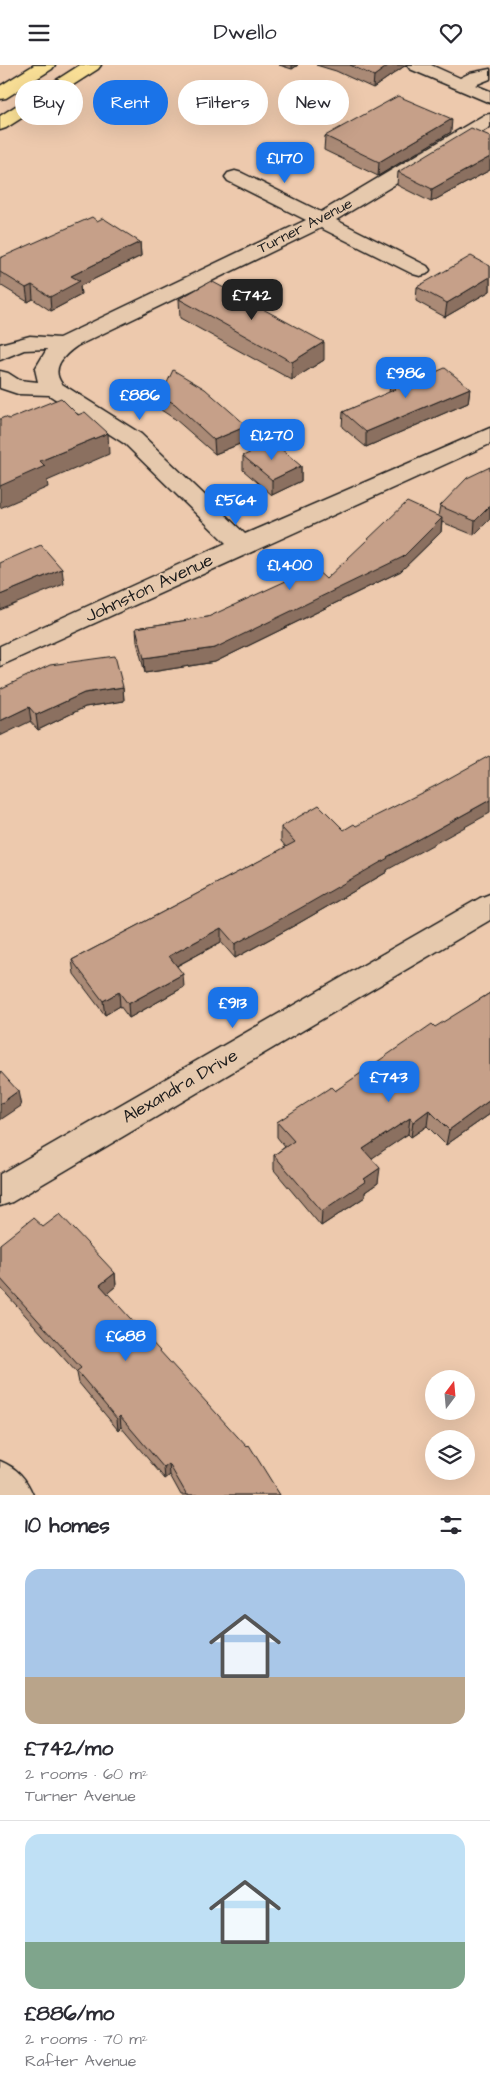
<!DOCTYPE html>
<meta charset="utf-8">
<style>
:root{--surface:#fff;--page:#f7f7f7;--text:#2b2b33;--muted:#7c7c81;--line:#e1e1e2;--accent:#1a73e8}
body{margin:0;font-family:"Architects Daughter",sans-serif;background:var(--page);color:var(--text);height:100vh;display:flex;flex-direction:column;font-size:19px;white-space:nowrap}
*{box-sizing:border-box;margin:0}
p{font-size:16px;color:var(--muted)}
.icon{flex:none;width:28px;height:28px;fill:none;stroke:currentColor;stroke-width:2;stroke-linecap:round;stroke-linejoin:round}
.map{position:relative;height:1430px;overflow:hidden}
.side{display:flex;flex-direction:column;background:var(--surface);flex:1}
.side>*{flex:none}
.top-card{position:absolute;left:15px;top:15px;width:460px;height:45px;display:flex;gap:10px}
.needle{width:32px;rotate:16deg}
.fabs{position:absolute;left:425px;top:1305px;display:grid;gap:10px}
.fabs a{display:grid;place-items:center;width:50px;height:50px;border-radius:50%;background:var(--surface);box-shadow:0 5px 20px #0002;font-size:25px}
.price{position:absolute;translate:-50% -42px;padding:0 11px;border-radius:10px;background:var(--accent);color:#fff;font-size:16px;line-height:32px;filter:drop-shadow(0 1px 2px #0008)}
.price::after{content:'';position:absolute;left:50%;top:30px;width:15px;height:11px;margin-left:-8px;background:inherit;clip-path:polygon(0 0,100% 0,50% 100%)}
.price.on{background:#222;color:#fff}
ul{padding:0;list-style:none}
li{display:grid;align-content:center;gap:10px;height:265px;padding:0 25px}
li+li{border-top:1px solid var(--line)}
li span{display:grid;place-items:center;height:155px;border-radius:15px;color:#555}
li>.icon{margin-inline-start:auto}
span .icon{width:90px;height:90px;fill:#fffc;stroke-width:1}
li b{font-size:21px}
h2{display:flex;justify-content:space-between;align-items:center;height:60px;padding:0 25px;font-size:21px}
.tag{padding:0 18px;border-radius:22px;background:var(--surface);box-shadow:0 5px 20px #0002;font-size:18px;line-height:45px}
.tag.on{background:var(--accent);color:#fff}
header{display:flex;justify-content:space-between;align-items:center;height:65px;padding:0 25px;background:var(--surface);font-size:22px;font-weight:600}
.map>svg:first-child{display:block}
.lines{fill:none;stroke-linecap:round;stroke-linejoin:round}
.minor-casing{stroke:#1c1c1c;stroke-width:3}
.major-casing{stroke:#1c1c1c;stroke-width:3}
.minor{fill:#e6c9ad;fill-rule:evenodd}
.major{fill:#f9df96;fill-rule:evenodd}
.wall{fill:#aa8a76;stroke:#1c1c1c}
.shaded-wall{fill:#8b7060;stroke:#1c1c1c}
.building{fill:#c6a089;stroke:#1c1c1c}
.labels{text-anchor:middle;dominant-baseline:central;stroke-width:4;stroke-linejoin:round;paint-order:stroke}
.far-street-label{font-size:15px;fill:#1c1c1c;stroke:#e6c9ad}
.street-label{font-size:18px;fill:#1c1c1c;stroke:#e6c9ad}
</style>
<header><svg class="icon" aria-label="menu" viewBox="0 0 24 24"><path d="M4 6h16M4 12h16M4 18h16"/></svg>Dwello<svg class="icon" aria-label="heart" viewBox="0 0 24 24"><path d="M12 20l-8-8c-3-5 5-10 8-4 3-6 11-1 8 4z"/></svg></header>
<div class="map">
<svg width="490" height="1430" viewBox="0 0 490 1430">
<rect width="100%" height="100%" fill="#edc9ad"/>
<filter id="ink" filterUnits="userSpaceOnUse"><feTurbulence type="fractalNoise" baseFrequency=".02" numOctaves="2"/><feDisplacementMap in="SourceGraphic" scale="10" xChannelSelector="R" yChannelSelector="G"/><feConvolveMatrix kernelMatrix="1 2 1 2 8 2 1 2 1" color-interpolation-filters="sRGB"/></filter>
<g filter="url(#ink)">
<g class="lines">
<g class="minor-casing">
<g id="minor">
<path d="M407,0H431L460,13L470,8L490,4V14L475,20L490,26V38L410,4Z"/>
<path d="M490,49V62L336,155L427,201L430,205L427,209L420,211L413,209L321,163L77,281C64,290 50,303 62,319L141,369L245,469L490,363V379L0,601V581L226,478L125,379L49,330L18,329L0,323V306L8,308L19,315L38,317L35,304L47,284L24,285L0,295V279L30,271L59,273L306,155L228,116L225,112L228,108L235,106L242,108L321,147L484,50Z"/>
<path d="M490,829V855L12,1137L0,1141V1109L480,833Z"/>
<path d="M0,1396C17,1403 26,1413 33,1430H0Z"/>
</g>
</g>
<g class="major-casing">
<g id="major">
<path d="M34,0H55L52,4L6,33L0,34V21Z"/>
<path d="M80,0H101L98,4L6,63L0,65V51Z"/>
</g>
</g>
<use href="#minor" class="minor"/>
<use href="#major" class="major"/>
</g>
<g class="wall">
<path d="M279,0H298L292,4Z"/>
<path d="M316,0H406L373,23L336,6Z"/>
<path d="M451,67L378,111L324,85L325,71Z"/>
<path d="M490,71V105L431,137L397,120L398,107Z"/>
<path d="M140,177L141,191L80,221L81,230L51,246L33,234L28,237L0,220V193Z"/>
<path d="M490,201V226L445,252L416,236L417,222Z"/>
<path d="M179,234L324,295L292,315L180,253Z"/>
<path d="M390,319L470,323L468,338L366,382L342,362L343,347L389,328Z"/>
<path d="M161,331L247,361V376L215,389L175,354L161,345Z"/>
<path d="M243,391L301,401V416L272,430L243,405Z"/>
<path d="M490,402V454L474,470L442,457L441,467L401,506L215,597L145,608L137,577L136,563L208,552L326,514L438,451L440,441Z"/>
<path d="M123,622L124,636L85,642L38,665L0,624Z"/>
<path d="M281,762L344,765L387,805V807L299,858L235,893L221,877L177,901L184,922L129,953L120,941L105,950L74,909L72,895L286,782L281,776Z"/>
<path d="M490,928V1049L446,1080L427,1061L411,1072L408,1069L371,1093L378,1118L365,1127V1132L321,1161L274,1105V1090L285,1082L277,1072V1057L335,1026Z"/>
<path d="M43,1162L115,1208L116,1221L107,1228L280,1430H181L170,1410L165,1414L121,1362L118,1365L79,1318L77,1308L0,1222V1179Z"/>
</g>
<g class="shaded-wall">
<path d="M292,0H298L292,4Z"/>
<path d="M389,0H406L373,23L374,11Z"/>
<path d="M452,54L451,67L378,111L379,97Z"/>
<path d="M490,92V105L431,137L432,124Z"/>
<path d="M140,177L141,191L80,221L81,230L51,246L50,232L71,211Z"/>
<path d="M490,212V226L445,252L447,238Z"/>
<path d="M32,220L33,234L28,237L26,223Z"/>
<path d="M324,277V295L292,315V297Z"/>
<path d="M470,323L468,338L366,382V367Z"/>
<path d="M247,361V376L215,389L214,375Z"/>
<path d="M108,368L109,389L47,416L48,422L0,443V421L40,396Z"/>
<path d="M301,401V416L272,430V415Z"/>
<path d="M490,441V454L474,470L475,456Z"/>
<path d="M442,453L441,467L401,506L215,597L145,608L144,593L215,583Z"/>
<path d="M62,504L64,519L0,545V530Z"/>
<path d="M123,622L124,636L85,642L38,665L36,650L84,628Z"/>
<path d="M29,642L31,656L0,671V656Z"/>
<path d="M490,735V748L387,805V807L299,858L235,893V879L387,792Z"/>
<path d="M221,863V877L169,905V891Z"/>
<path d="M183,909L184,922L129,953L128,939Z"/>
<path d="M119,927L120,941L105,950L103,936Z"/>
<path d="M18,1026L21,1041L0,1055V1039Z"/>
<path d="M490,1035V1049L446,1080L449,1065Z"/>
<path d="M429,1045L427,1061L411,1072L413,1057Z"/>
<path d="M410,1053L408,1069L362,1100L363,1084Z"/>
<path d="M380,1103L378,1118L365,1127V1132L321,1161L322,1146L364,1114Z"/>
<path d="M115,1208L116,1221L102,1233L100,1220Z"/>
<path d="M120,1351L121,1362L118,1365L117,1354Z"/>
<path d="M169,1399L170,1410L165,1414L164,1403Z"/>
</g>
<g class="building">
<path d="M350,0H389L374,11Z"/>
<path d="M398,31L452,54L379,97L325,71Z"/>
<path d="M471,63L490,71V92L432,124L398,107Z"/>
<path d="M92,152L97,156L103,153L140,177L71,211L80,216L50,232L32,220L26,223L0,207V193Z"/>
<path d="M471,191L490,201V212L447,238L417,222Z"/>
<path d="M211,216L324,277L292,297L179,234Z"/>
<path d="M445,303L470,323L366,367L343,347L396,324L390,319L419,307L424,312Z"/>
<path d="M173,305L205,324L247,361L214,375L175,339L161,331Z"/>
<path d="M61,333L78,350L85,347L108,368L40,396L45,401L0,421V354L5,352L9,354Z"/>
<path d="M273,377L301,401L272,415L243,391Z"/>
<path d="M490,402V441L475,456L440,441L467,413Z"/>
<path d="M407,437L442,453L403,492L215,583L144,593L136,563L208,552L314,503L326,514Z"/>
<path d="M41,480L62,504L0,530V498Z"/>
<path d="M115,591L123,622L84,628L36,650L29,642L0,656V624L50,600Z"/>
<path d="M489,691L490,692V735L387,792L388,793L299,844L235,879L221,863L169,891L183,909L128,939L119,927L103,936L72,895L295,777L281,762L319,740L344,765L354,759L356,761L435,721Z"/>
<path d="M490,928V1035L449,1065L429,1045L413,1057L410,1053L363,1084L380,1103L364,1114L366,1116L322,1146L274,1090L294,1076L277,1057L331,1022L335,1026L432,959L435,962Z"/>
<path d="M0,1006L18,1026L0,1039Z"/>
<path d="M60,1149L115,1208L100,1220L247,1382L249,1380L280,1430H187L169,1399L164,1403L120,1351L117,1354L77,1306L81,1303L0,1213V1179L33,1153L43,1162Z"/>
</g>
</g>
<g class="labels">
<g class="far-street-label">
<text transform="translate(305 161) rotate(-27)">Turner Avenue</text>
</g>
<g class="street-label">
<text transform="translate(149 523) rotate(-25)">Johnston Avenue</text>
<text transform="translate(180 1021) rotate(-30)">Alexandra Drive</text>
</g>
</g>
</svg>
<div class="fabs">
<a><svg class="needle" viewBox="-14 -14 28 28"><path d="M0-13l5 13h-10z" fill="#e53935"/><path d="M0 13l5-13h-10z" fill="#7c7c81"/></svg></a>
<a><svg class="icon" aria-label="layers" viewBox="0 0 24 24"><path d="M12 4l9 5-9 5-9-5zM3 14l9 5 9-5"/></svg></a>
</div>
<b class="price" style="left:285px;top:119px">£1,170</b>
<b class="price on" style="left:252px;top:256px">£742</b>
<b class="price" style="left:406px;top:334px">£986</b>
<b class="price" style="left:140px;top:356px">£886</b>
<b class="price" style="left:272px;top:396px">£1,270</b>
<b class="price" style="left:236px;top:461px">£564</b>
<b class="price" style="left:290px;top:526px">£1,400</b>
<b class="price" style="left:233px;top:964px">£913</b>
<b class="price" style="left:389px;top:1038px">£743</b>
<b class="price" style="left:126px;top:1297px">£688</b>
<div class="top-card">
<a class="tag">Buy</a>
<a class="tag on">Rent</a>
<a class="tag">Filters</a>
<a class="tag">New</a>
</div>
</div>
<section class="side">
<h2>10 homes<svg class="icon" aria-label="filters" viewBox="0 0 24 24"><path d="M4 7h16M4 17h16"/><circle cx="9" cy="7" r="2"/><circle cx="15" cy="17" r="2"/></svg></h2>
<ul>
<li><span style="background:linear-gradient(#a9c7e8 70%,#b9a48a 0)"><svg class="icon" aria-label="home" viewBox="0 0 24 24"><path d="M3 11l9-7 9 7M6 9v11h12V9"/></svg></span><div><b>£742/mo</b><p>2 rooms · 60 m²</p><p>Turner Avenue</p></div></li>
<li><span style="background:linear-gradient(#bfe0f5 70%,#7fa58c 0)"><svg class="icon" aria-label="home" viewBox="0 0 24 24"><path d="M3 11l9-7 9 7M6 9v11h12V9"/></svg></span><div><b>£886/mo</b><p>2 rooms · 70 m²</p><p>Rafter Avenue</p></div></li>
</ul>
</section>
